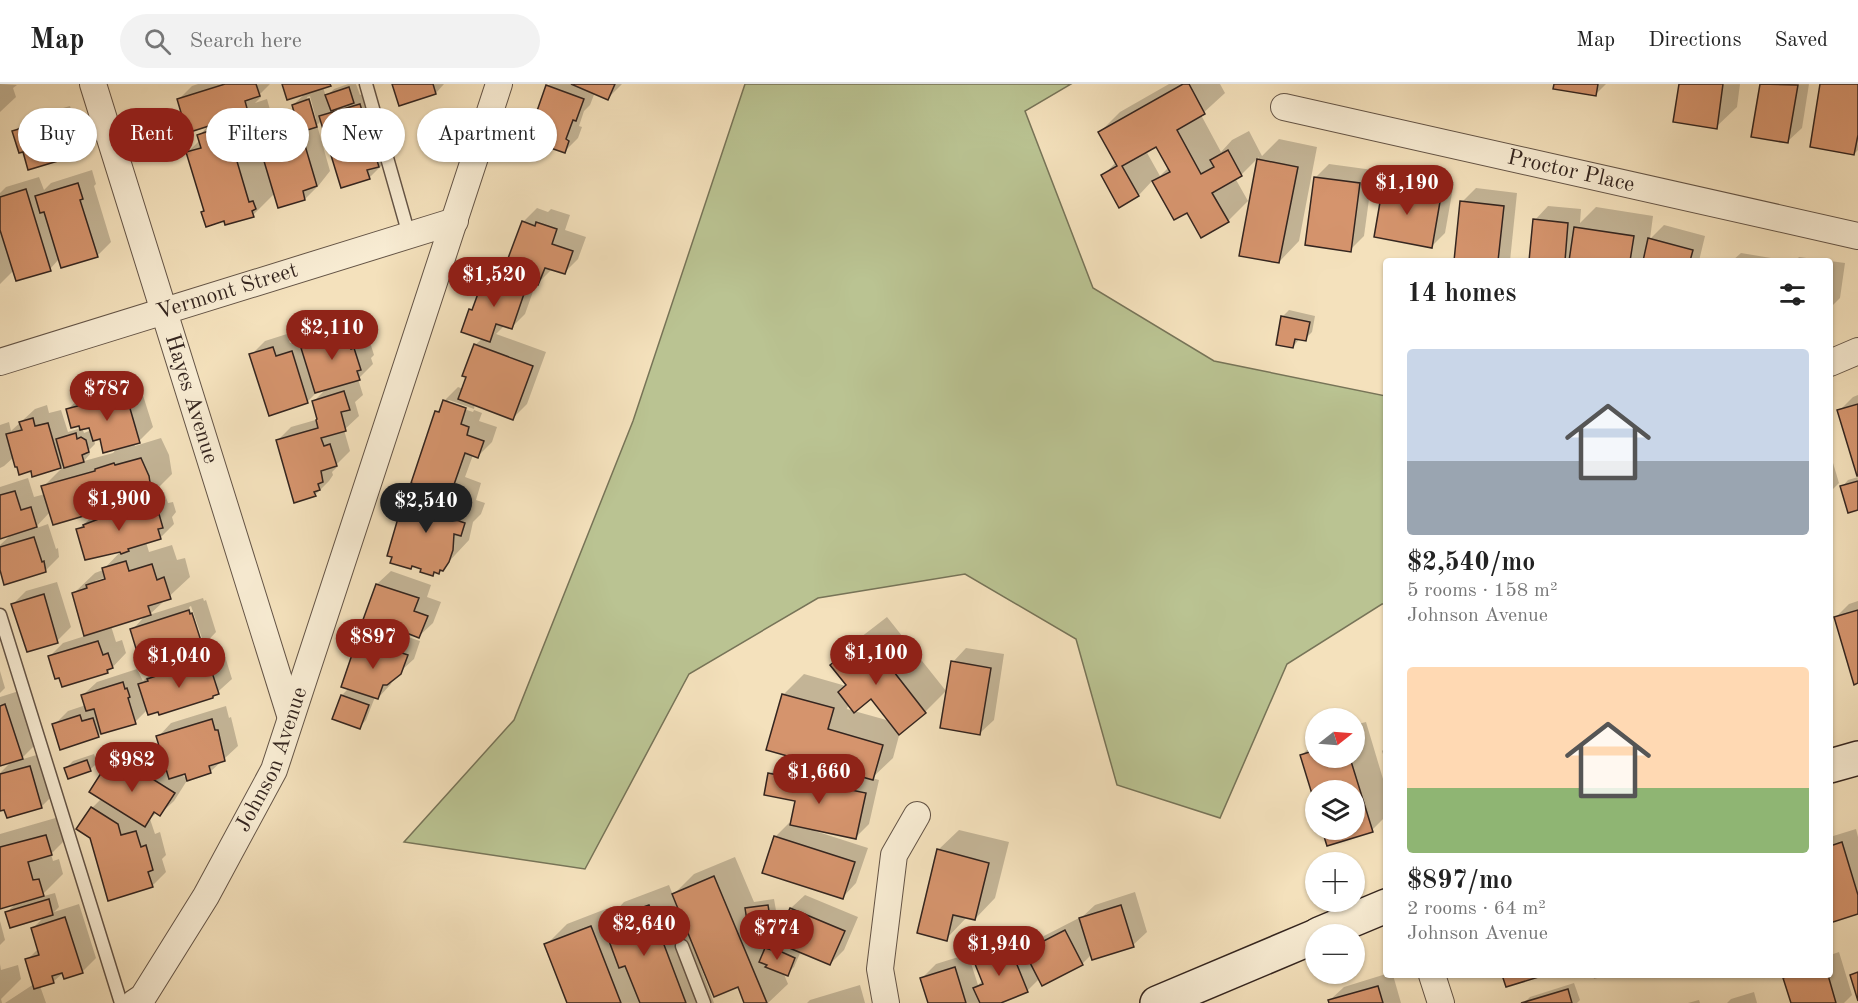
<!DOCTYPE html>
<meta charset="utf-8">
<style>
:root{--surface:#fff;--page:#f2f2f2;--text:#222;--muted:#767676;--line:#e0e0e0;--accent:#8f2418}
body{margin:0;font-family:"Old Standard TT",serif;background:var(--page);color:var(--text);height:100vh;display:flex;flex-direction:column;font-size:22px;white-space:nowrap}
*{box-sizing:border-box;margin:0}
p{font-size:20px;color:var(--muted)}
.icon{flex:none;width:33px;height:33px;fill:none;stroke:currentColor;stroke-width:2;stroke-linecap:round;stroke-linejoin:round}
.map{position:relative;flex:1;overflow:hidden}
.drawer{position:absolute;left:1383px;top:174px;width:450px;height:720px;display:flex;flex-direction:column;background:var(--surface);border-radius:6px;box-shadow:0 2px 4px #0004}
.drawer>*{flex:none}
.guide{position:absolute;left:18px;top:24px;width:570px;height:54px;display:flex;gap:12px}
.needle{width:39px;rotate:73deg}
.tools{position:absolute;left:1305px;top:624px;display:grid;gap:12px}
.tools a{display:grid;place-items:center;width:60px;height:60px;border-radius:50%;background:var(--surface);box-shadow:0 2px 4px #0004;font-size:30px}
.price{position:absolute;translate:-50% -51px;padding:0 14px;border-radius:21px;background:var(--accent);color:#fff;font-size:20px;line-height:39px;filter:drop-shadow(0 2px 3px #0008)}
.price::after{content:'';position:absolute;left:50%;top:36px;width:18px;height:14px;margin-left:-9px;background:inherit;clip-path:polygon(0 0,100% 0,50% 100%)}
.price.on{background:#222;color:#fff}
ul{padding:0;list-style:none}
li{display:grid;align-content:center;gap:12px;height:318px;padding:0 24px}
li span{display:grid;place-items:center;height:186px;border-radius:6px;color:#555}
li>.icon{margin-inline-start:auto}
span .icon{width:108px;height:108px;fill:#fffc;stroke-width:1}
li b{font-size:26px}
h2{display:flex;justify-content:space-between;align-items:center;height:72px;padding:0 24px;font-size:26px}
.tag{padding:0 21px;border-radius:27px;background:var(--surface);box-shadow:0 2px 4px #0004;font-size:21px;line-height:54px}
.tag.on{background:var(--accent);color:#fff}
header{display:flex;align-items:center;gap:36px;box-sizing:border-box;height:84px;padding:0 30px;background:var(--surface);border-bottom:2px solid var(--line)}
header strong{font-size:28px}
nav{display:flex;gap:33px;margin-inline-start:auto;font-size:21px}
.search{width:420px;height:54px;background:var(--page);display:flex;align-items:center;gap:15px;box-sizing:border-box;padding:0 21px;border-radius:33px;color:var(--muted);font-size:22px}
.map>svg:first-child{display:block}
.green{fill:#bac392;stroke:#777458;stroke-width:1.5}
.shadow{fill:#0003;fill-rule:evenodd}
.building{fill:#d5946d;stroke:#34251f;stroke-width:1.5}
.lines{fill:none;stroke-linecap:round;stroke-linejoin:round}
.lane-casing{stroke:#645446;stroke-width:15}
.street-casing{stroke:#645446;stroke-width:28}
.secondary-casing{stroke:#34251f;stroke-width:36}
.lane{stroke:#f8ecd3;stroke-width:12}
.street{stroke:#f8ecd3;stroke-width:26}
.secondary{stroke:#f8ecd3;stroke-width:33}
.labels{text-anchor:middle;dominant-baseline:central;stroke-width:6;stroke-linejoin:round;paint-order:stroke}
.street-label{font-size:22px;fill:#34251f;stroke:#f8ecd3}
</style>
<header>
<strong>Map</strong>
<div class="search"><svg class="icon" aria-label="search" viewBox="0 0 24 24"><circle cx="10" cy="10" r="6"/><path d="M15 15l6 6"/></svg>Search here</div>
<nav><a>Map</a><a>Directions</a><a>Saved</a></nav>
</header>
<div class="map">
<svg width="1858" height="919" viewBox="0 0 1858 919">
<rect width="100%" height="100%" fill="#f4e1bc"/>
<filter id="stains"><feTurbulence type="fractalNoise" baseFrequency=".00333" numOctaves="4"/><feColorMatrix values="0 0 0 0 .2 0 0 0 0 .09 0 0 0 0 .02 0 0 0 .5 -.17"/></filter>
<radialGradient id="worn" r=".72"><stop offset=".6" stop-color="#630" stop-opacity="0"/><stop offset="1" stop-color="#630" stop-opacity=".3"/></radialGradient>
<path class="green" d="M745,0H1071L1025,27L1093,204L1214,277L1386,312V520H1382L1287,580L1220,734L1117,701L1076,555L965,490L818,514L689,590L585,785L404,758L514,636L633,337Z"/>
<g class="shadow">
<path d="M0,0L17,1L13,4L16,13L0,28Z"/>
<path d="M198,0H270L260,10L261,13L255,19L267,15L272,33L295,26L293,21L307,8L283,0H330L323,3L326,13L334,5L348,0H356L360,11L374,7L392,68L382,77L383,80L369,94L322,36L317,41L330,87L319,101L305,115L275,109L253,131L225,135L205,126L187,69L200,56L199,52L210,40L179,15L192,2ZM310,12L316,35L314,37L307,13Z"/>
<path d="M393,0H444L436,9L400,20Z"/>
<path d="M550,0H622L608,14L595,8L590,21L584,27L579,42L582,43L578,54L564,68L548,2Z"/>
<path d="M1169,0H1220L1225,9L1201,31L1221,68L1232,56L1249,47L1262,72L1279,55L1317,63L1299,157L1279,178L1241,170L1259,73L1241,91L1235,94L1248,117L1228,137L1188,127L1175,134L1153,96L1139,111L1119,121L1103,92L1116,78L1100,48L1120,28ZM1156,61L1169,83L1160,92L1146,67Z"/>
<path d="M1556,0H1606L1596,10Z"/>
<path d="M1680,0H1740L1737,23L1716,43Z"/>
<path d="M1762,0H1809L1802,44L1788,57L1753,51Z"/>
<path d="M1822,0H1858V66L1854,70Z"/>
<path d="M70,22L81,59L67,73L24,66L14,48L28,34Z"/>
<path d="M1329,80L1373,86L1364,152L1350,166L1315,94Z"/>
<path d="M92,86L96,100L94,102L111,158L97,172L59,175L50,185L14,186L0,200V109L6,103L39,93L44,106L51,99Z"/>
<path d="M1398,88L1454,98L1445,149L1431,163L1384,102Z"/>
<path d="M1476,104L1517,109L1510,177H1455L1462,118Z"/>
<path d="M1548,122L1581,125L1580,139L1596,123L1653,132L1650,155L1664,141L1705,152L1699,177H1531L1535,136Z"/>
<path d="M537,124L548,128L551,125L570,131L565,146L586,153L578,175L564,189L551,186L538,199H536L525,230L512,243L504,242L496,250L546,268L527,320L513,334L475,320L474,325L449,316L446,319L473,328L474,326L482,329L479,337L497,343L492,358L478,372L473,371L465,393L481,399L476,416L485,419L481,430L473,438L469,456L442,485L438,488L436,487L432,490L423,484L413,481L411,484L404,417L420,400L437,328L442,323L444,317L458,303L463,305L475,261L483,254L471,226L475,221L485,194L499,180L507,183L523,138Z"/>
<path d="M1741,169L1777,175V177H1732Z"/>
<path d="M1799,173L1828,177H1795Z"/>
<path d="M1830,177L1845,179L1840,214L1830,224Z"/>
<path d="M1289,226L1315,232L1312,248L1305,255L1300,254L1293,263L1282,233Z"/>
<path d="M357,228L365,252H368L374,271L371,274L373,280L358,295L363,311L355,318L359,332L344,346L350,367L336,381L337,383L332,388L333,391L329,397L315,411L277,357L291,343L319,335L314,317L327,304L318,307L308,317L270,330L251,271L265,257L287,250L290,259L305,254L307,260L334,236Z"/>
<path d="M134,295L136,303L140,302L153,343L139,357L134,359L135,362L161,354L169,371L172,390L149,413L164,408L168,419L173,418L176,428L172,433L174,440L160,454L146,458L149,468L172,461L177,476L185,474L190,493L149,531L203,514L204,517L206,516L216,548L201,564L132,546L146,531L111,542L116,558L122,556L126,569L108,588L49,573L63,559L85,552L74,509L95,489L103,486L123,465L77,446L100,426L50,428L34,445L48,440L56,465L58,464L59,473L45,487L0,481V461L12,450L0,453V403L28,394L34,413L45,410L43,403L64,382L33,391L32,386L14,373L4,382L0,384V341L9,338L11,347L35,325L47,321L49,329L61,326L68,348L81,344L68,325L82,312L107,305L108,308L116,300ZM90,342L92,350L89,347L84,349L82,344ZM101,353L118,363L113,369L84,377L90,370L89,366L95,360L94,355ZM112,491L113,494L95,500V497ZM191,522L203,557H200L189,523Z"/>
<path d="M1858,311V389L1839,327L1853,313Z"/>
<path d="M1830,369L1839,399L1830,408Z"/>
<path d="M1858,393V424L1842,403L1848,396Z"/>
<path d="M391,487L431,501L427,513L441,518L433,539L419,552L408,548L405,552L420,557L414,575L393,594L391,600L378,614L375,613L366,636L360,643L334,634L342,611L349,604L358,560L372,546L377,500Z"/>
<path d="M57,498L71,543L57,557L12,521L26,507Z"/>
<path d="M1858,517V598L1835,534L1849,520Z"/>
<path d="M887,533L946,607L925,628L900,648L893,674L872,694L879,696L869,740L856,753L816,745L815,747L868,764L856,799L843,813L775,753L789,739L791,740L796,716L770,690L784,676L842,688V685L768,665L784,610L804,590L846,602L847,600L832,581L852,560ZM871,613L890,637L847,625L849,619Z"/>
<path d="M966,564L1004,570L994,636L980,649L953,578Z"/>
<path d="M216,565L217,568L223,566L232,595L212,613L159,626L148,625L135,638L101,649L98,652L54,641L68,627L86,621L83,611L97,598L137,585L143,597L154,586L163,581Z"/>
<path d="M0,587L5,604L0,609Z"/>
<path d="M19,607L36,660L20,676L43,669L55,709L41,723L0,724V689L12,677L0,680V613Z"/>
<path d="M226,622L229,634L231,633L238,662L210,688H186L180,690L188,695L174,717L160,730L157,728L150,735L155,750L160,748L166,771L162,775L166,788L152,802L78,745L92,724L102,714L91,707L104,687L118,673L121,675L134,661L166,682L158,653L171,639Z"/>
<path d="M1366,638L1386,705V732L1372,746L1328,760L1324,746H1354V706H1316L1301,672L1316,657V674H1354V641Z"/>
<path d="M1386,663V680L1382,667Z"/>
<path d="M94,670L97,679L90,686L66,684L73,677Z"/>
<path d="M66,731L72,749L51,770L53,777L59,775L63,790L40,813L55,809L59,823L54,828L79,820L96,874L82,888H64L53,898L40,902L46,919H5L34,900L27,876L39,864L33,844L45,832L7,828L16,819L0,824V750Z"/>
<path d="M1856,745L1858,753V828L1830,837V753Z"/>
<path d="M959,746L1009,758L995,814L975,835L967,833L946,855L938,766Z"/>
<path d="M735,773L754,818L774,815L778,838L772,845L765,846L771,860L773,858L776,859L791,824L805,811L858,833L844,866L830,880L801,867L794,883L787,890L783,888L788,900L768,919H746L739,901L702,880L700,881L714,919H569L546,861L567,840L611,823L614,829L624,818L669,801L673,811L694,790Z"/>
<path d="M1135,808L1147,848L1133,861L1092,870L1082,880L1040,894L1027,907L997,919H929L922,894L936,880L968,870L978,901L983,896L975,875L988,861L1023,848L1029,865L1040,854L1079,834L1080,835L1095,821Z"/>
<path d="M0,837L5,856L0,861Z"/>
<path d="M1839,868L1852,911L1844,919H1793L1785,894L1788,891H1830V871Z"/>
<path d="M0,880L1,886L18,881L21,895L1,915L2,919H0Z"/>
<path d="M1386,890L1393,891L1401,919H1331L1330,916L1344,903Z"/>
<path d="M1593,891H1608L1594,895Z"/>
<path d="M1574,899L1580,916L1577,919H1524L1530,913Z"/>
<path d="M860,901L865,919H807L810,916Z"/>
<path d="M1754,908L1757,919H1727L1731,915Z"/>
<path d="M1699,916L1700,919H1688Z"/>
</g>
<g class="building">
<path d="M225,0H256L260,12L245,17L248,28L236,31L237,33L187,49L177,15Z"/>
<path d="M282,0H330L331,2L287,16Z"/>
<path d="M392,0H433L436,10L399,22Z"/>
<path d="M571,0H615L608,16Z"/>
<path d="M1183,0H1189L1205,30L1177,46L1201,90L1214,83L1210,76L1228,66L1242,92L1212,109L1229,138L1201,154L1187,129L1174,136L1152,97L1170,88L1156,63L1122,82L1139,112L1119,124L1101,91L1117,82L1098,48Z"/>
<path d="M1554,0H1598L1596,12L1553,5Z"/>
<path d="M1679,0H1723L1717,45L1673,38Z"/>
<path d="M1760,0L1798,1L1788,59L1751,53Z"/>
<path d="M1820,0H1858V51L1854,71L1810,63Z"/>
<path d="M546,1L584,15L576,37L573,36L566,55L569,57L565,69L533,58L535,52L529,50Z"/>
<path d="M349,3L354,19L331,27L325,11Z"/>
<path d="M309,15L317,43L301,48L317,102L303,107L305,116L278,124L255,47L296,35L292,21Z"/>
<path d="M360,20L379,83L367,86L370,95L341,104L319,32Z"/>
<path d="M56,34L68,74L28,86L23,68L19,69L12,47Z"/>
<path d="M247,34L255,62L250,64L252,69L236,74L249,118L253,117L256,125L252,127L254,133L225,141L224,137L206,143L201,128L204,127L186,68L201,64L197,51Z"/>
<path d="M1257,75L1298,83L1279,179L1239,172Z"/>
<path d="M1314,93L1360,99L1351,168L1305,161Z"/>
<path d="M78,99L83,115L80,116L98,173L61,184L44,128L40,129L35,112Z"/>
<path d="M1383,101L1441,112L1432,164L1374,153Z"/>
<path d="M26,105L51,187L16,197L0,146V113Z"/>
<path d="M1460,117L1504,122L1498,177H1454Z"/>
<path d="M1533,135L1568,139L1565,177H1529Z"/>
<path d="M522,137L535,142L536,138L557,145L552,160L573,167L565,190L545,184L538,201L523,196L524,191L504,185Z"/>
<path d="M1574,143L1634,152L1630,177H1569Z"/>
<path d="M1648,154L1693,166L1690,177H1643Z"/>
<path d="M484,193L495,197L496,194L526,204L512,245L496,240L490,258L461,248L469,225L472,226Z"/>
<path d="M1281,232L1310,238L1306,257L1295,255L1293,264L1276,261Z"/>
<path d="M344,241L351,265L354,264L361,286L357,287L360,296L315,309L301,264L321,257L319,249Z"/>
<path d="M474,260L533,282L513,336L458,315L466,293L462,292Z"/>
<path d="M273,263L276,272L292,267L308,319L269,332L249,270Z"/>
<path d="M344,307L350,326L341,328L346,347L321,354L324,362L330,360L337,382L321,387L323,398L318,400L320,406L314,408L316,412L294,419L276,356L318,344L316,336L317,335L312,317Z"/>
<path d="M120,308L122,316L127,314L140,359L103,369L100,355L93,357L89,344L80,346L79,342L71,344L66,325L93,318L95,324L103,321L101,314Z"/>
<path d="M443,316L466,324L461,340L469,343L467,351L484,357L478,374L465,369L450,412L411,399L435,327L439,328Z"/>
<path d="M1858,320V392H1857L1837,326Z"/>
<path d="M33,334L35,342L48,339L61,384L32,393L31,387L19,391L17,383H15L6,350L22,346L19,338Z"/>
<path d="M76,349L77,355L81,353L86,356L89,368L82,371L84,378L64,384L56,355Z"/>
<path d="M141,374L149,392L152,412L53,441L41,402L95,387V385L114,379L115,381Z"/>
<path d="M1858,397V426L1848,429L1840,402Z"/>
<path d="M15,407L21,426L31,423L37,443L0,455V411Z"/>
<path d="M410,408L443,419L445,413L462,419L456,436L465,439L461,452L454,450L453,466L449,478L443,487L440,486L439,490L434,488L433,492L420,488L421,485L412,482L411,485L390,479L392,473L387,472L403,417L407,418Z"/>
<path d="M151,421L154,432L159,430L163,444L158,445L161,455L128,465L129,467L121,470L120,468L85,476L76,445L84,443L83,441L109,431L135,423L136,426Z"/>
<path d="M34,453L42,478L44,477L46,488L4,501L0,486V463Z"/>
<path d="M126,477L129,487L152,480L157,496L164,493L171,515L148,522L151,531L84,552L72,509L87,504L86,501L105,495L102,484Z"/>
<path d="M376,500L419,514L414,527L428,532L419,554L404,548L401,558L360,544Z"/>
<path d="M44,510L58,559L27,568L11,520Z"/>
<path d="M189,526L190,530L192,529L203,563L201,564V566L142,584L130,545Z"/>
<path d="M1858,526V599L1854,601L1834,533Z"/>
<path d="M866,552L926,629L899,651L871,615L854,629L838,608L846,601L830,581Z"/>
<path d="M98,557L103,571L108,569L113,584L107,586L108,589L62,603L59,594L55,595L48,572Z"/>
<path d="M356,559L385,569L387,564L408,571L401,590L387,601H383L378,615L341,603Z"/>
<path d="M202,577L204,581L209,579L219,610L213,612V614L159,631L158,628L148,631L138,600L148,597L147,595Z"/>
<path d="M951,577L991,584L980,651L940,644Z"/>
<path d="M123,598L125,605L127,604L130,613L128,614L136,640L101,650L94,625L86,627L81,611Z"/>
<path d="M782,610L834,624L828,645L883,661L873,696L766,666Z"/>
<path d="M341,611L369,621L360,645L332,635Z"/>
<path d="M5,620L23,675L0,682V622Z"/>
<path d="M80,631L82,637L93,634L99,653L60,666L52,640Z"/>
<path d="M212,635L215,646H218L225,677L209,682L211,689L187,697L185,690L169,695L156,652Z"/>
<path d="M1316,666V674H1350L1373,748L1327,762L1322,746H1354V706H1316V723L1300,671Z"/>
<path d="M119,674L175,709L160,732L154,728L145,743L89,708L103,686L109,690Z"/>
<path d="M87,676L91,687L68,695L64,684Z"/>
<path d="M30,682L42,724L7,734L4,726L0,727V690Z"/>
<path d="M768,689L866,709L856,755L790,741L795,717L764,711Z"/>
<path d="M91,723L118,740L121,751L136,747L141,763L146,761L153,786L148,788L153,803L108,817L90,754L76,745Z"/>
<path d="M46,751L52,771L28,778L33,796L39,795L44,812L0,825V763Z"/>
<path d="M774,752L855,778L843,815L762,789Z"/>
<path d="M1842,758L1858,811V830L1830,839V762Z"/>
<path d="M937,765L989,779L975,836L953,831L947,857L917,849Z"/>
<path d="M714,792L767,919H744L738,903L714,913L672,810Z"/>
<path d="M49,815L53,831L10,844L5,828Z"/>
<path d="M649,821L686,919H640L625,882L619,884L602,838Z"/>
<path d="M768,821L772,846L749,850L745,824Z"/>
<path d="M1121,821L1134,863L1092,876L1079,834Z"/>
<path d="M790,824L845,847L830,881L775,858Z"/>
<path d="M65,833L83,889L64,895L62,889L52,892L54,899L34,905L25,875L39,871L31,844Z"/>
<path d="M591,842L621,919H567L544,860Z"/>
<path d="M1065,846L1083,881L1042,902L1024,867Z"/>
<path d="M1009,861L1028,908L1001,919H980L973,904L983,900L973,875Z"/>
<path d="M765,864L772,866L773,864L795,874L788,892L765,883L767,881L759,878Z"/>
<path d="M955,883L966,919H928L920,894Z"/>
<path d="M1858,888V917L1850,891Z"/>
<path d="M1502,891H1545L1506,903Z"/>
<path d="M1792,891H1828L1836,919H1791L1783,894Z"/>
<path d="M1378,902L1383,919H1329L1328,916Z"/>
<path d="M1568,905L1572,919H1521Z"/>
</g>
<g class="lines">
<g class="lane-casing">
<g id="lane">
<path d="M366,0L409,151"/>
<path d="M0,531L121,919"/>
<path d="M682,862L704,919"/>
</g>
</g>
<g class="street-casing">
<g id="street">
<path id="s1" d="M93,0L290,631"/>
<path id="s2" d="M1284,23L1858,152"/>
<path id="s3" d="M0,278L455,137"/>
<path d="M1830,279L1858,267"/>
<path d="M1432,891L1441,919"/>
<path id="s4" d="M134,919L143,913L206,812L274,686L499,0"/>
<path d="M886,919L880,885L894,771L917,731"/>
</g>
</g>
<g class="secondary-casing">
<g id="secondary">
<path d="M1830,682L1858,674"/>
<path d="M1319,850L1386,822"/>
<path d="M1157,919L1316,852"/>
</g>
</g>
<use href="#lane" class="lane"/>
<use href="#street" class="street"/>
<use href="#secondary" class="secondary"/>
</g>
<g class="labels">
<g class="street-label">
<text stroke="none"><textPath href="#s2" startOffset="294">Proctor Place</textPath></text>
<text stroke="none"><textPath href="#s3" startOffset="238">Vermont Street</textPath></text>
<text stroke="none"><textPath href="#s1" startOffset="330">Hayes Avenue</textPath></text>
<text stroke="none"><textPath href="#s4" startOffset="282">Johnson Avenue</textPath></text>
</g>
</g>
<rect width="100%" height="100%" filter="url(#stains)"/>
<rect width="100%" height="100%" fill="url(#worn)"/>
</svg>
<div class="tools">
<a><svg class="needle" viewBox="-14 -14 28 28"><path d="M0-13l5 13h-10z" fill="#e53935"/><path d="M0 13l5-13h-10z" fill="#767676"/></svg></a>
<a><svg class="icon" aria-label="layers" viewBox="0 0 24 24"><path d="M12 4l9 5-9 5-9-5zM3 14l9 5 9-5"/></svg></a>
<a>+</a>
<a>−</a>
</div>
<b class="price" style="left:1407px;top:132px">$1,190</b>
<b class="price" style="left:494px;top:224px">$1,520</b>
<b class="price" style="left:332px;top:277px">$2,110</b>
<b class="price" style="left:107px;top:338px">$787</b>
<b class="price" style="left:119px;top:448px">$1,900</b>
<b class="price on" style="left:426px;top:450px">$2,540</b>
<b class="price" style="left:373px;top:586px">$897</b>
<b class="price" style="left:876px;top:602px">$1,100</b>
<b class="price" style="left:179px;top:605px">$1,040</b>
<b class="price" style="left:132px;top:709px">$982</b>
<b class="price" style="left:819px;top:721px">$1,660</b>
<b class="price" style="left:644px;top:873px">$2,640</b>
<b class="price" style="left:777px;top:877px">$774</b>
<b class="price" style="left:999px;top:893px">$1,940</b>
<div class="guide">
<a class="tag">Buy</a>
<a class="tag on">Rent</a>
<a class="tag">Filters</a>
<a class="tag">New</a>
<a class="tag">Apartment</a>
</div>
<section class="drawer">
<h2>14 homes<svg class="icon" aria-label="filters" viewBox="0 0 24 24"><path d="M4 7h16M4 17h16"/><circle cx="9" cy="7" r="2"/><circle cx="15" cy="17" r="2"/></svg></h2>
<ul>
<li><span style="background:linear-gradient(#c9d6e8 60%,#9aa5b1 0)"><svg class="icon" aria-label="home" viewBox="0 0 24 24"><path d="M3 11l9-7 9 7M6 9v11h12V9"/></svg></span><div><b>$2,540/mo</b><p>5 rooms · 158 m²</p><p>Johnson Avenue</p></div></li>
<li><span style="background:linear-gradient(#ffd9b3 65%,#8fb573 0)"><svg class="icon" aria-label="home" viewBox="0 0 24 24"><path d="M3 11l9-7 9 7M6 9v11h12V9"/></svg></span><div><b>$897/mo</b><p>2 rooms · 64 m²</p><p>Johnson Avenue</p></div></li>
</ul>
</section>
</div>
